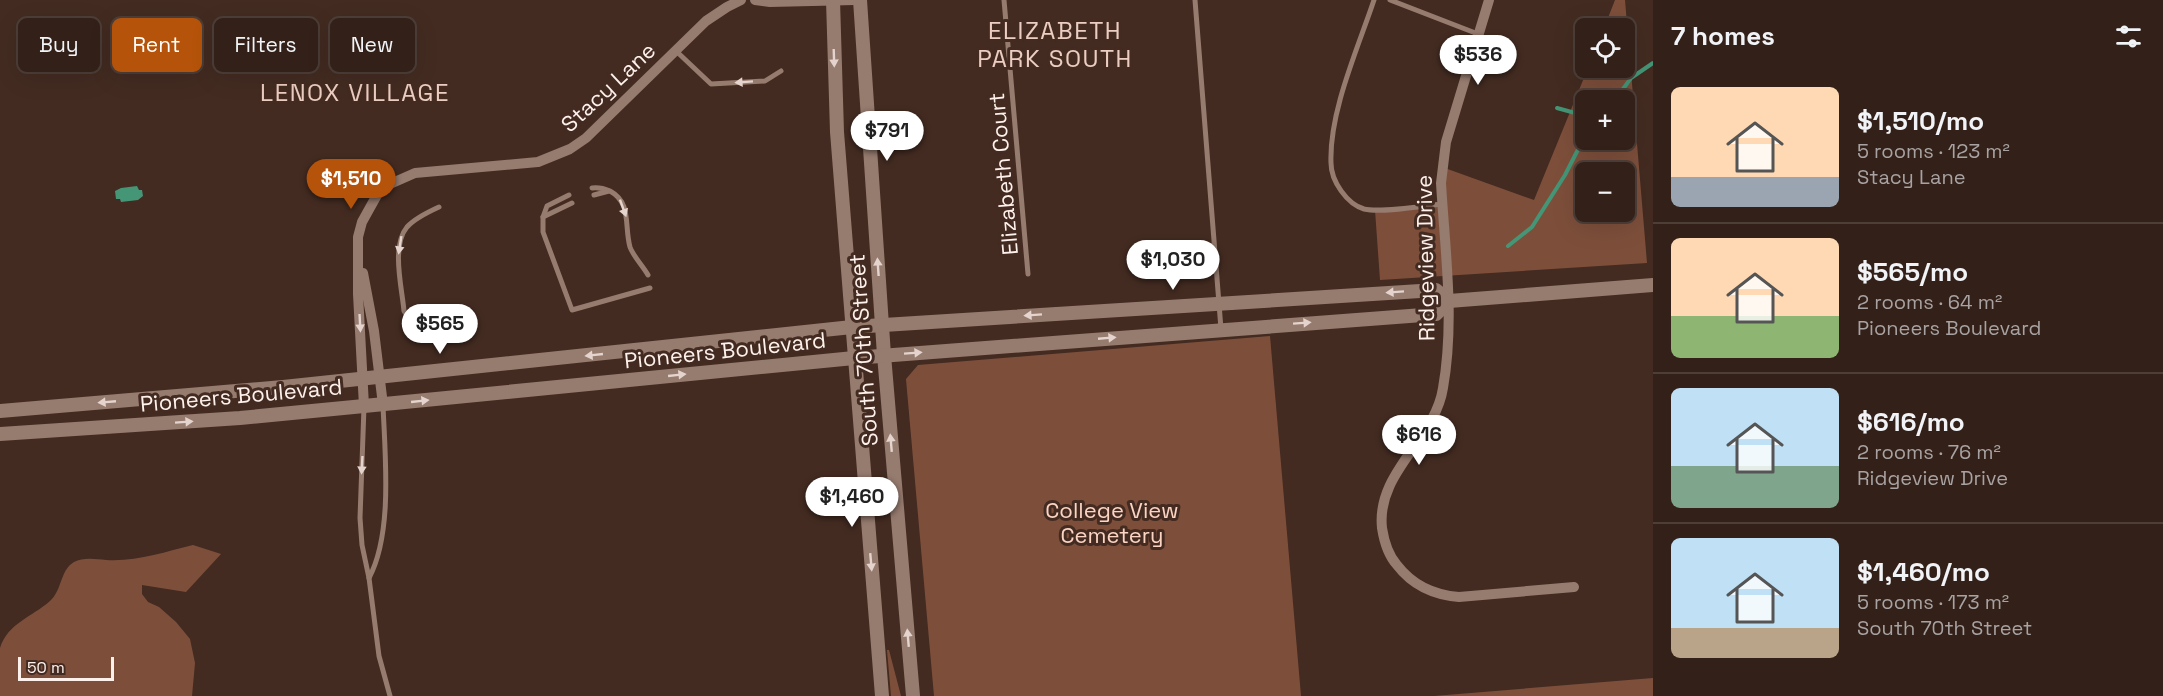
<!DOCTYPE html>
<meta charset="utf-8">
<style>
:root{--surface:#322019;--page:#3d2d26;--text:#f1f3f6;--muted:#a8a3a2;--line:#4d3e38;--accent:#b45309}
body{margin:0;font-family:"Space Grotesk",sans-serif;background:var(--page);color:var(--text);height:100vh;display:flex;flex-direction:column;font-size:22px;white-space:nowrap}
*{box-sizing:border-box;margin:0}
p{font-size:20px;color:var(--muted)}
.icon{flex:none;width:33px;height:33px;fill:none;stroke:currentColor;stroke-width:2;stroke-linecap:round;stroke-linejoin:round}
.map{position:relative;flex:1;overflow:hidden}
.sheet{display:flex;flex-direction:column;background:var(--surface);width:510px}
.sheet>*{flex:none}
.hud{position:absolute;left:18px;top:18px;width:570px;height:54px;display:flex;gap:12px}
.fabs{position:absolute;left:1575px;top:18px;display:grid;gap:12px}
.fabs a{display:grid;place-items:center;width:60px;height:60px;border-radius:9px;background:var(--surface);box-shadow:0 6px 24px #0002,0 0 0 2px var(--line);font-size:30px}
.scale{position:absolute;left:18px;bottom:15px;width:96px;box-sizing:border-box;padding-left:6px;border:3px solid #fef1ec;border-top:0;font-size:16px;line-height:21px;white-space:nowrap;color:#fef1ec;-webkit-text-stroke:4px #432b21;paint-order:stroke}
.price{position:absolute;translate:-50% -51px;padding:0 14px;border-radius:21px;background:#fff;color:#222;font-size:20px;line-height:39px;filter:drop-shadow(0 2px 3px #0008)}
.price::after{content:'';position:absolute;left:50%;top:36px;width:18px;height:14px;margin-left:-9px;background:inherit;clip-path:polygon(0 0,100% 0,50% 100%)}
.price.active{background:var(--accent);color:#fff}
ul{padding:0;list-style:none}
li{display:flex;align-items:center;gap:18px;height:150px;padding:0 18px}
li+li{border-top:2px solid var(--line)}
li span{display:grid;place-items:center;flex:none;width:168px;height:120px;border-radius:9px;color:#555}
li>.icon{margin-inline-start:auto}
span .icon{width:72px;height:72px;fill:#fffc;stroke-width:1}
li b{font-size:26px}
h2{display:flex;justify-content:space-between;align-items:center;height:72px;padding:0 18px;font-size:26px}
.chip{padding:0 21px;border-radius:9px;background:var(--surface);box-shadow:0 6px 24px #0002,0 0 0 2px var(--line);font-size:21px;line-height:54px}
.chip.active{background:var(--accent);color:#fff}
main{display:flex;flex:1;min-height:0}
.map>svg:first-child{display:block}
.green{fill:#7d4f3b;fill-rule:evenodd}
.water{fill:#449677}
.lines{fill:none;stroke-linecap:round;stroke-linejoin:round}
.stream{stroke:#449677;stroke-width:4}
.lane{stroke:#967b6f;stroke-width:5}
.street{stroke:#967b6f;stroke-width:10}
.secondary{stroke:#967b6f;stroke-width:14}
.oneway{fill:#e4d4cd}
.labels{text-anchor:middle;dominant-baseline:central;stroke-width:6;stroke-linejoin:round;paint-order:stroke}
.street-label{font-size:22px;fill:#fef1ec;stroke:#432b21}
.park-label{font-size:22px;fill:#fbd4c3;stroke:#432b21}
.neighbourhood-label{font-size:24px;letter-spacing:1.5px;fill:#eccdc1;stroke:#432b21}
</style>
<main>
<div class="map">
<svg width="1653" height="696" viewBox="0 0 1653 696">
<rect width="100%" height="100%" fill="#432b21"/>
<g class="green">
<path d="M1615,0H1625L1647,263L1380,280L1375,210L1442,204V167L1534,200L1588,68H1624V28H1604ZM1586,100H1624V140H1586ZM1586,172H1624V212H1586Z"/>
<path d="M1270,336L1301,696H934L906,379L918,365Z"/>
<path d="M193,545L221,554L186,592L142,585V594L148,602L159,607L176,622L190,639L195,663L192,696H0V648C8,623 32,617 50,601C62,591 60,570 74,562C83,557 96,559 106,560C136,562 164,552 193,545Z"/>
<path d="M887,650H889L901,696H891Z"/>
<path d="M1653,678V696H1434Z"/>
</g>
<path class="water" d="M137,186L139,190H142L143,196L138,200L121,202L120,199H116L115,191L121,188Z"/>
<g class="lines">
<g class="stream">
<path d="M1615,100L1631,78L1653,63"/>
<path d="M1557,108L1586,116"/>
<path d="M1508,246L1532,227L1565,175L1586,134"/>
</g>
<g class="lane">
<path d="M1004,0L1028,274"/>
<path d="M1195,0L1221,329"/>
<path d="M1374,0C1358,48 1329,112 1331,163C1331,181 1347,204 1364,209C1382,213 1422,206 1442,204"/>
<path d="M1390,0L1478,34"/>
<path d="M675,50L711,84L765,81L781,71"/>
<path d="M592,188C599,187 603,188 610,191C632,203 624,226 630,247C633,256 643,266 648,275"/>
<path d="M569,195L547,206L543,217V232L572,310L650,288"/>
<path d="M594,195L609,191"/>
<path d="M439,207C428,212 415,218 407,227C391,246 402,288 404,311L408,317L414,319L449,315"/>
<path d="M543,217L572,203"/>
<path d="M364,407L360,518L362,545L369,578L379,656L390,696"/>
<path d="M369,578C393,533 385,456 383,405"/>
</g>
<g class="street">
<path d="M755,0L770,2L855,0"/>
<path d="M1489,0L1446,142L1441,183C1445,251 1455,320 1443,388C1435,440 1376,472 1382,528C1384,541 1388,555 1397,565C1413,586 1434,595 1459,597L1574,587"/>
<path d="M363,273L374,331L383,405"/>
<path d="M364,406L358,294V237L362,222L377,195L390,184L415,173L538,162L570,149L586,138L706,21L727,7L741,0"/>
</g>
<g class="secondary">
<path d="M833,0L837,132L882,696"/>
<path d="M860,0L884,355L913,696"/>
<path d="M0,411L283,387L852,327L1436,290L1449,301"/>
<path d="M0,434L240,418L364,406L854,358L1436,314L1449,301L1653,285"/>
</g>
</g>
<defs><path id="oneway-solid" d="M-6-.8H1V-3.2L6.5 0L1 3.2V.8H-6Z" transform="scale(1.5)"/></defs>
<g class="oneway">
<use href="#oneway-solid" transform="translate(834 58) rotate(88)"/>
<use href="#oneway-solid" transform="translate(744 82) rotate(176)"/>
<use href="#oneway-solid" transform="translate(623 208) rotate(70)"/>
<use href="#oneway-solid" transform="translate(400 245) rotate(99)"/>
<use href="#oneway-solid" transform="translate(878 267) rotate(-94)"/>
<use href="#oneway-solid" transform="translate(1395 292) rotate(176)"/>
<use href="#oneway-solid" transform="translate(1033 315) rotate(176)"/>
<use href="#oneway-solid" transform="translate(360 323) rotate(87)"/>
<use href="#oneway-solid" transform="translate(1302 323) rotate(-4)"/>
<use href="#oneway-solid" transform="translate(1107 338) rotate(-5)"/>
<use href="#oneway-solid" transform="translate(913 353) rotate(-4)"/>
<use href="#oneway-solid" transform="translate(594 355) rotate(174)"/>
<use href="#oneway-solid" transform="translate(677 375) rotate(-6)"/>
<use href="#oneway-solid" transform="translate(420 401) rotate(-6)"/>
<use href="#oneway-solid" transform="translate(107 402) rotate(175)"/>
<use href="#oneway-solid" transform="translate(184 422) rotate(-4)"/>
<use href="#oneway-solid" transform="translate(891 443) rotate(-95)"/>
<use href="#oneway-solid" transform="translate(362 465) rotate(93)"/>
<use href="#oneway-solid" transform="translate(871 562) rotate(85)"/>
<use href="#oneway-solid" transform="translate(908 638) rotate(-95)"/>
</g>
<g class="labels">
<g class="street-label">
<text transform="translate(608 87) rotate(-43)">Stacy Lane</text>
<text transform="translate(1003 174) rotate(-95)">Elizabeth Court</text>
<text transform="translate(1425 258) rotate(-91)">Ridgeview Drive</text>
<text transform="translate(725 350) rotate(-6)">Pioneers Boulevard</text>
<text transform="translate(863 350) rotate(-94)">South 70th Street</text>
<text transform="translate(241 395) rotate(-5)">Pioneers Boulevard</text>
</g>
<g class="park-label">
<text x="1112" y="510">College View<tspan x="1112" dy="25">Cemetery</tspan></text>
</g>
<g class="neighbourhood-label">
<text x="1055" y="30">ELIZABETH<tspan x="1055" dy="28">PARK SOUTH</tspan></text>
<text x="355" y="92">LENOX VILLAGE</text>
</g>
</g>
</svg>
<div class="fabs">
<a><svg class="icon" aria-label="locate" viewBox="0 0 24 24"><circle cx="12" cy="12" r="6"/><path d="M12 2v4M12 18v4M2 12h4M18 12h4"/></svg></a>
<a>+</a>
<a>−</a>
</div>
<div class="scale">50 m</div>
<b class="price" style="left:1478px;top:86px">$536</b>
<b class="price" style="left:887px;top:162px">$791</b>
<b class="price active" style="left:351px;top:210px">$1,510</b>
<b class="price" style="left:1173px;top:291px">$1,030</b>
<b class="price" style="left:440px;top:355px">$565</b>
<b class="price" style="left:1419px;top:466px">$616</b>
<b class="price" style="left:852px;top:528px">$1,460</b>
<div class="hud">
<a class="chip">Buy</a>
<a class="chip active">Rent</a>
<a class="chip">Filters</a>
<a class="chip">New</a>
</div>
</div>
<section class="sheet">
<h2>7 homes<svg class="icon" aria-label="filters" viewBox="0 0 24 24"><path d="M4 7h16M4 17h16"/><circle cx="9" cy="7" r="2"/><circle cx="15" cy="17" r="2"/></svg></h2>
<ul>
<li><span style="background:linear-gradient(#ffd9b3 75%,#9aa5b1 0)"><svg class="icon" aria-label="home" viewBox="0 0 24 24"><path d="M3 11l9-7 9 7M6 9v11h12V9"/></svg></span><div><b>$1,510/mo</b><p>5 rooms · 123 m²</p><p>Stacy Lane</p></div></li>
<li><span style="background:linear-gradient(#ffd9b3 65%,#8fb573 0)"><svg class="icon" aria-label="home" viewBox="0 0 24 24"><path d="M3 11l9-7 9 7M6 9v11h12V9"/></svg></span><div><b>$565/mo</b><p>2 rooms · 64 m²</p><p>Pioneers Boulevard</p></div></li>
<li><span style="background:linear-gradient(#bfe0f5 65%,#7fa58c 0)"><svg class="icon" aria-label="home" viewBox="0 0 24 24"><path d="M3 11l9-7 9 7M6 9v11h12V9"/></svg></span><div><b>$616/mo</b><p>2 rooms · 76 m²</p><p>Ridgeview Drive</p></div></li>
<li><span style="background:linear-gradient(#bfe0f5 75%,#b9a48a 0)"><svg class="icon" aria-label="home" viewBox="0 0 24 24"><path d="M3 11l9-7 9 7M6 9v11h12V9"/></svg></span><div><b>$1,460/mo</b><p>5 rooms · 173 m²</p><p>South 70th Street</p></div></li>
</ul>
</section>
</main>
